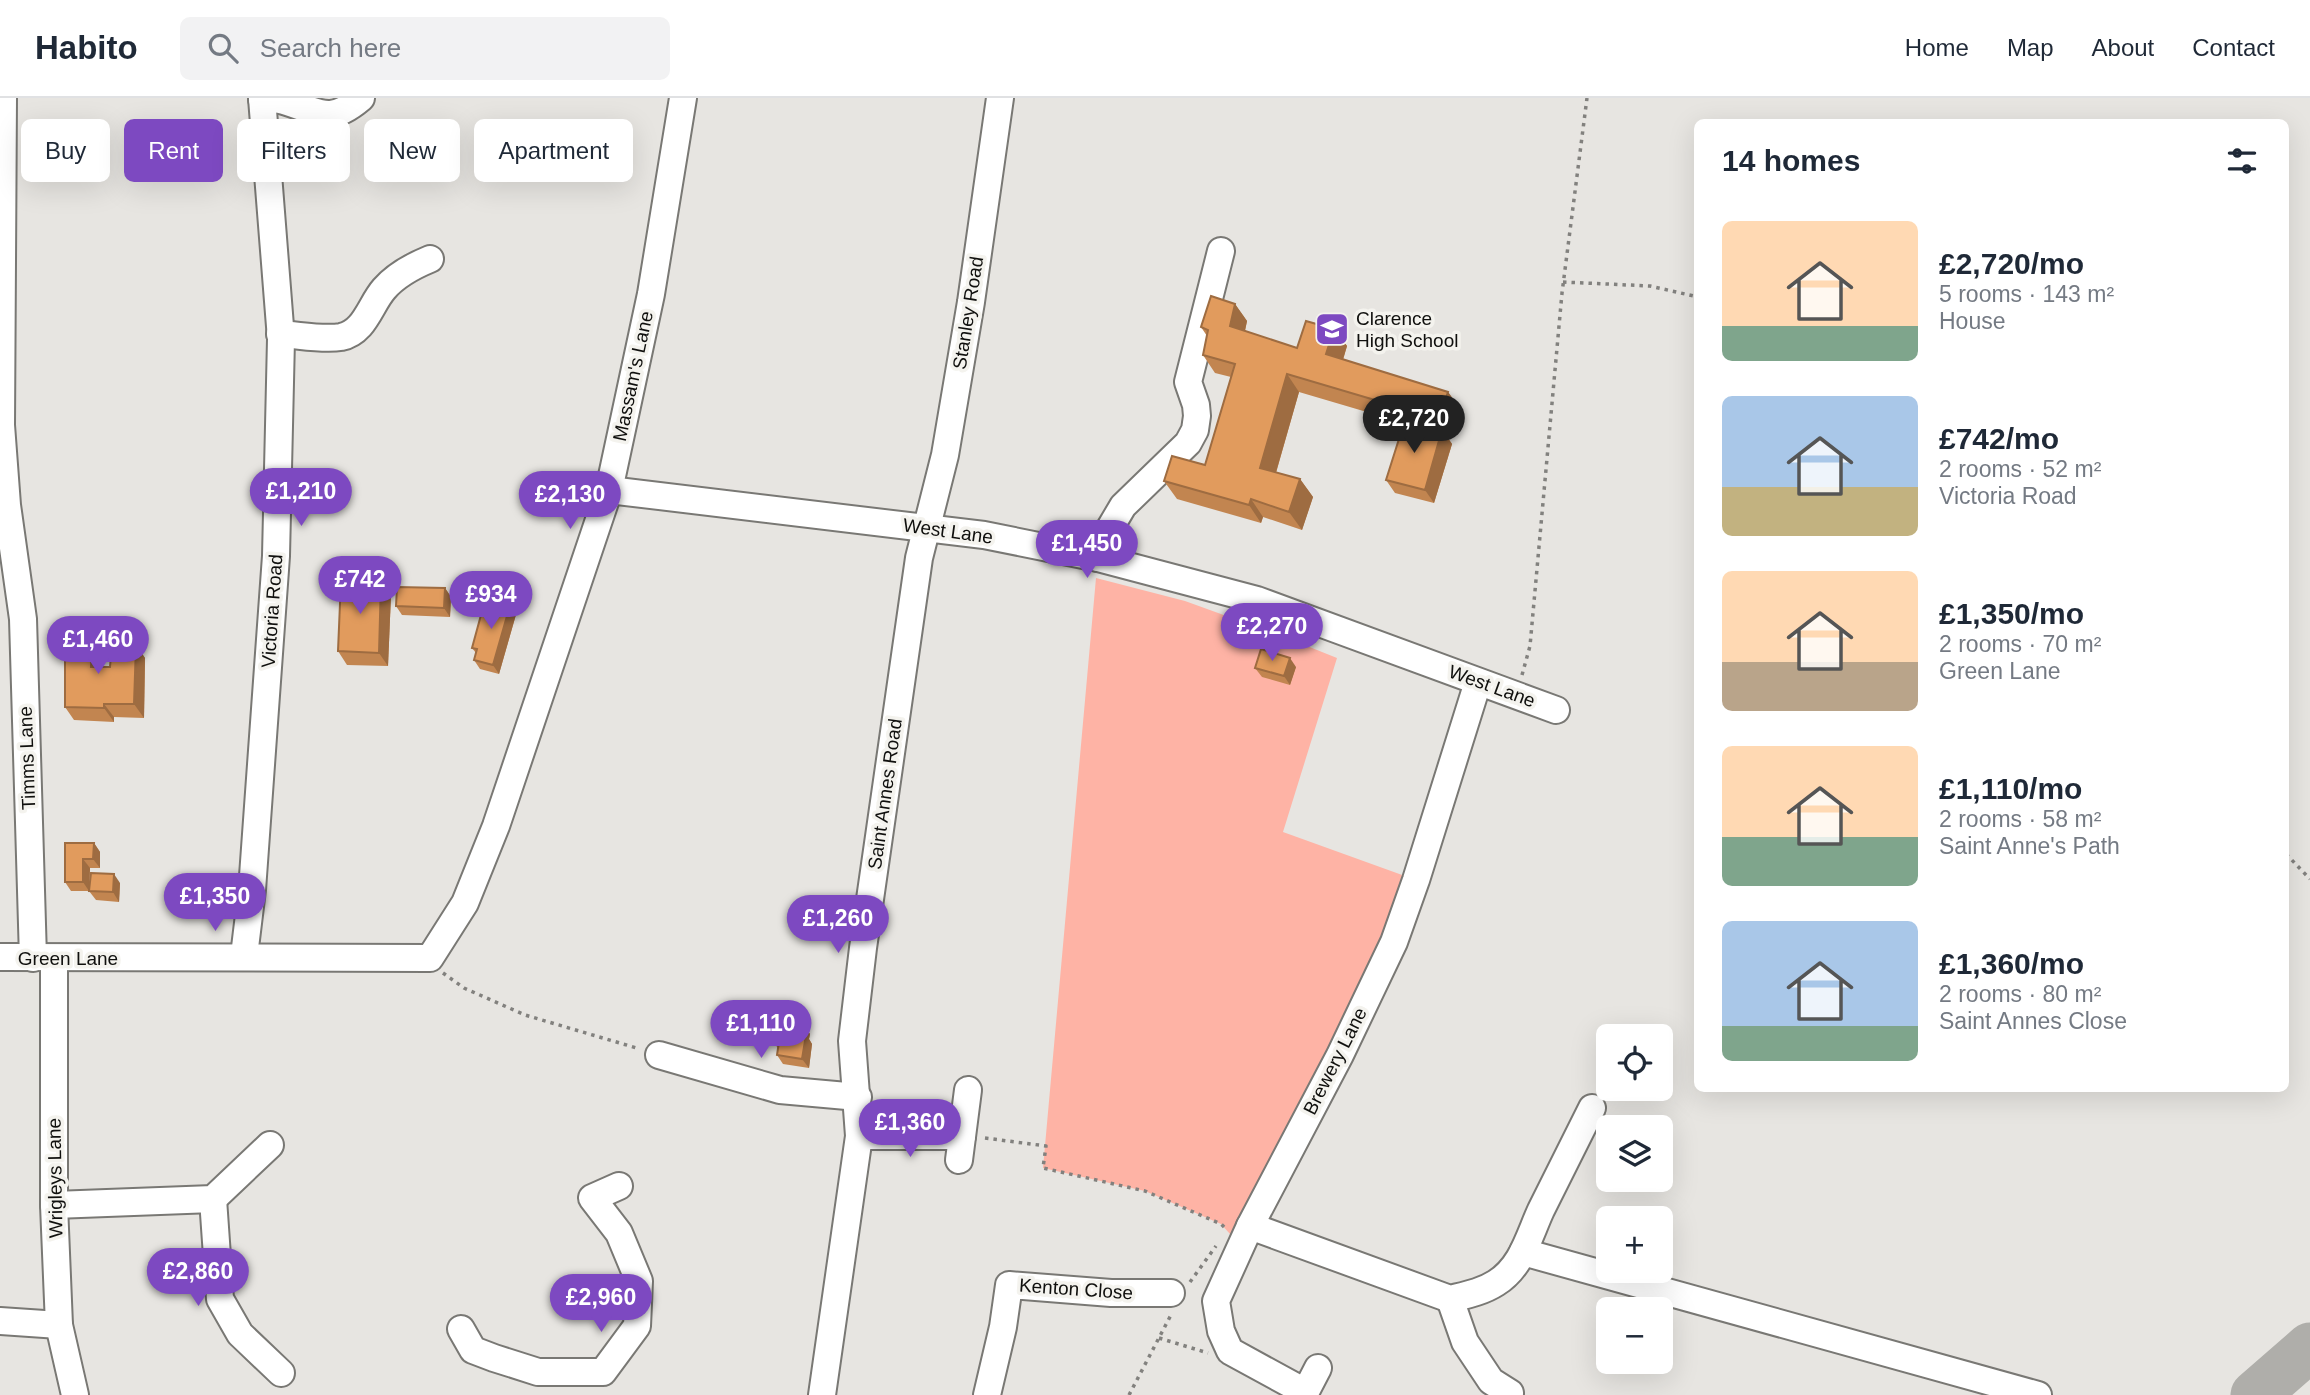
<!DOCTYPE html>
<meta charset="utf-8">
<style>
:root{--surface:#fff;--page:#f2f2f3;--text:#1f2937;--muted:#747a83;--line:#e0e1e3;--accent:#7d49c1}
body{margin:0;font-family:Arial,sans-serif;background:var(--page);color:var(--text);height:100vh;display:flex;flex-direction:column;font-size:26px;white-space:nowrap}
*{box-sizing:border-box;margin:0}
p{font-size:23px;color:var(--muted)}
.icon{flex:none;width:38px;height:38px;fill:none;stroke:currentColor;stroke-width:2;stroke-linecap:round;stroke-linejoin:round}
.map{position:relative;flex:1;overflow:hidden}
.side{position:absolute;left:1694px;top:21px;width:595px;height:973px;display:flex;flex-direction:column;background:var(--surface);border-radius:10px;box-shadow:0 7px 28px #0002}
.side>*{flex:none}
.hud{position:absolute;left:21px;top:21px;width:665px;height:63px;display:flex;gap:14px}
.tools{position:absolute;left:1596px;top:926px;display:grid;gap:14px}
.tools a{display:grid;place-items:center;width:77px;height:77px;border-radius:10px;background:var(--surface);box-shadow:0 7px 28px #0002;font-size:35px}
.price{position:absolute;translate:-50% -60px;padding:0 16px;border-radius:24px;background:var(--accent);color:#fff;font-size:23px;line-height:46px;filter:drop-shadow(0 2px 4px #0008)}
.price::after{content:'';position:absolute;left:50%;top:42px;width:21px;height:16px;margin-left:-10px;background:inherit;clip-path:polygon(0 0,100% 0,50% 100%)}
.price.active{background:#222;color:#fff}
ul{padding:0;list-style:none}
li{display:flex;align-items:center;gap:21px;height:175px;padding:0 28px}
li span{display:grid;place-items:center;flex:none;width:196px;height:140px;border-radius:10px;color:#555}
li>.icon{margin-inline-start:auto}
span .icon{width:84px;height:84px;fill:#fffc;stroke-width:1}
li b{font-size:30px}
h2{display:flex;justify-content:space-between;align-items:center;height:84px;padding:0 28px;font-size:30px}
.chip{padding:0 24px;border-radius:10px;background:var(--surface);box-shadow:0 7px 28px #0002;font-size:24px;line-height:63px}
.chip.active{background:var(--accent);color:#fff}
header{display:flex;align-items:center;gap:42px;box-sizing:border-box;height:98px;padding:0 35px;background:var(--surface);border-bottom:2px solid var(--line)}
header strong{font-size:33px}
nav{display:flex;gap:38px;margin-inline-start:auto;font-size:24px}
.search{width:490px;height:63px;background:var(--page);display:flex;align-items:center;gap:18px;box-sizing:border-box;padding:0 24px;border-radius:10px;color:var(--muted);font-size:26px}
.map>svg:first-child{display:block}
.green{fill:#feb3a5}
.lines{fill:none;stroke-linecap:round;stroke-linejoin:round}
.taxiway{stroke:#afaeaa;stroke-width:49}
.minor-casing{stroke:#797874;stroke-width:30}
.path{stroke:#82817e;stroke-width:3.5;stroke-dasharray:3.5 5;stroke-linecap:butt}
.minor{stroke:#fff;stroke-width:26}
.wall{fill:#c28550}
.shaded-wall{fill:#9e6c41}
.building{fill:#e19b5d;stroke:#9e6c41;stroke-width:2}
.labels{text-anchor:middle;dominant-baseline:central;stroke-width:7;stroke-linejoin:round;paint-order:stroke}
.street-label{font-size:19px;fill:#10100e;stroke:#f4f3ee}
.poi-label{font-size:19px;fill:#10100e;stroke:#f4f3ee;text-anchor:start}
</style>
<header>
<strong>Habito</strong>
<div class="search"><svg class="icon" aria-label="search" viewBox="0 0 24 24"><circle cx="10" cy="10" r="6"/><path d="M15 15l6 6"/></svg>Search here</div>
<nav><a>Home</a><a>Map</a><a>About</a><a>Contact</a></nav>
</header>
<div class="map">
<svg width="2310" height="1297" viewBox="0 0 2310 1297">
<rect width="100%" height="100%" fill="#e7e5e1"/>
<path class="green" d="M1096,480L1185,503L1287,540L1337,560L1283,734L1416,782L1250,1128L1230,1136L1221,1126L1145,1093L1043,1070Z"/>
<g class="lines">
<path class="taxiway" d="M2255,1297L2310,1249"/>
<g class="minor-casing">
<g id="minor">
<path d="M3,0L1,327L7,407L23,521L33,860"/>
<path d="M262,1C269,1 277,1 284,3C319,13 328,28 361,0"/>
<path d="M280,236C299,237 322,242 341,239C365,234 370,207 384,191C396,177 413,168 430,161"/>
<path d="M609,392L984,437L1098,460L1257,502L1556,612"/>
<path d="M1098,460L1110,430L1123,408L1188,345L1195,332L1197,318L1196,307L1188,284L1221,153"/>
<path d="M244,858L252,792L276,458L281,241L262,0"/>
<path d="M0,859L430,860L465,805L496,728L609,392L651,196L683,0"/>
<path d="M54,861V1107L59,1227L75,1297"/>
<path d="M659,957L780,992L858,999"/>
<path d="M859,1038H962"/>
<path d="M959,1062L968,992"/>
<path d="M213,1101L220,1201L240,1236L281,1275"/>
<path d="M54,1107L213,1101L270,1047"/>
<path d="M1250,1128L1450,1201C1466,1197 1482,1194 1496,1185C1522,1169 1529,1138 1541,1112C1558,1078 1575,1044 1592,1010"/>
<path d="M1523,1154L2038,1297"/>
<path d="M1450,1201L1465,1244L1491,1283L1510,1295"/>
<path d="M0,1223L59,1227"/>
<path d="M461,1231L473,1252L494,1260L538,1274H603L637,1228L639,1183L619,1135L592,1100L619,1088"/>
<path d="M1305,1294L1230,1253L1221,1233L1216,1203L1250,1128L1340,957L1394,844L1416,782L1478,584"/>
<path d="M822,1297L859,1038L852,943L863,850L919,460L945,357L971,204L1000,0"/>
<path d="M987,1297L1003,1229L1009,1187L1111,1195H1171"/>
<path d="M1304,1297L1318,1270"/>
</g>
</g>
<g class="path">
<path d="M1563,184L1650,188L1698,199"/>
<path d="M1522,577L1530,548L1562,195L1587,0"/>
<path d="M2286,756L2310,781"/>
<path d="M443,875L464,890L525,917L640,951"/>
<path d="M985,1040L1046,1048L1043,1070L1145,1093L1221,1126L1227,1132"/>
<path d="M1190,1184L1216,1148"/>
<path d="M1159,1240L1208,1255"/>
<path d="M1129,1297L1172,1215"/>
</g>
<use href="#minor" class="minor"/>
</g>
<g class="wall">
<path d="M1235,206L1247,223L1245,233L1297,250L1334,231L1347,248L1343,262L1448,294L1461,312L1452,339L1446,337L1452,346L1434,405L1395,395L1386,382L1404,325L1299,294L1276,375L1300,381L1313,399L1302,432L1263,419L1261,425L1177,401L1164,383L1205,367L1231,279L1215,275L1203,257L1207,238L1201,229Z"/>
<path d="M381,483L391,497L388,568L347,567L338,553Z"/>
<path d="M445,490L451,499L450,519L402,517L396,508Z"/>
<path d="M511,504L517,513L499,576L480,571L474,562L476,555L472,550L494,509Z"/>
<path d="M136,547L145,560L144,620L114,619V624L74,622L65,609L102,553V569H110Z"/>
<path d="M1296,569L1290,587L1262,579L1255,570Z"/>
<path d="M94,745L100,754V770H90L89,793H71L65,784Z"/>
<path d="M120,785L119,804L96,802L89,793Z"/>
<path d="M803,927L810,936L809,941L812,946L809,970L783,966L777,957L778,950L772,943Z"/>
</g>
<g class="shaded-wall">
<path d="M1235,206L1247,223L1242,246L1230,228Z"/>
<path d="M1334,231L1347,248L1339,274L1326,256Z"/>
<path d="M1287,276L1299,294L1272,388L1260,370Z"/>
<path d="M1448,294L1461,312L1452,339L1439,321Z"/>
<path d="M1442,332L1452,346L1434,405L1425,392Z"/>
<path d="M1300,381L1313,399L1302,432L1289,414Z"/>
<path d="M1251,401L1263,419L1261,425L1249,407Z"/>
<path d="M381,483L391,497L388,568L379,555Z"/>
<path d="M445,490L451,499L450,519L444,510Z"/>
<path d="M511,504L517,513L499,576L493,567Z"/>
<path d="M93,539L102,553L101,583L91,569Z"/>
<path d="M136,547L145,560L144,620L134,606Z"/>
<path d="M1290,560L1296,569L1290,587L1284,578Z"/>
<path d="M104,606L114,619V624L104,610Z"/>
<path d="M94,745L100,754V770L93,761Z"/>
<path d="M83,761L90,770L89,793L83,784Z"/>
<path d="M114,776L120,785L119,804L113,794Z"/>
<path d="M803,927L810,936L809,941L812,946L809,970L802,961V936Z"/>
</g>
<g class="building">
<path d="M1211,198L1235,206L1230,228L1297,250L1306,223L1334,231L1326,256L1448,294L1439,321L1287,276L1260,370L1300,381L1289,414L1251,401L1249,407L1164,383L1172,358L1205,367L1235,266L1203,257L1208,232L1201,229Z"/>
<path d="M1405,322L1442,332L1425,392L1386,382Z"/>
<path d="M341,482L381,483L379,555L338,553Z"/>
<path d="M397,489L445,490L444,510L396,508Z"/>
<path d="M496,500L511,504L493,567L474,562L477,551L472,550L484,506L494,509Z"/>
<path d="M93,539L91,569H110L112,546L136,547L134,606H104V610L65,609V540Z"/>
<path d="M1261,551L1290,560L1284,578L1255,570Z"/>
<path d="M65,745H94L93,761H83V784H65Z"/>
<path d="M91,775L114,776L113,794L89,793Z"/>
<path d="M776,923L803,927L802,936L806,937L802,961L777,957L779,944L772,943Z"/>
</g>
<defs>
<g id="school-square" transform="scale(1.75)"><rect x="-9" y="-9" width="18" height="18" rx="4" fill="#7d49c1" stroke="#f4f3ee"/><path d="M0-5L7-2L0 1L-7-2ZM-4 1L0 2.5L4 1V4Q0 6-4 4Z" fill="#fff"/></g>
</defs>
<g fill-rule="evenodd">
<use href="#school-square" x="1332" y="231"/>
</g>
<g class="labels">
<g class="street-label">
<text transform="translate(968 215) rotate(-81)">Stanley Road</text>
<text transform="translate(633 278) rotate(-78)">Massam's Lane</text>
<text transform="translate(948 433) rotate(8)">West Lane</text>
<text transform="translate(272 513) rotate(-86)">Victoria Road</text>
<text transform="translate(1492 588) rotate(20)">West Lane</text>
<text transform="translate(27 660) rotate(-92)">Timms Lane</text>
<text transform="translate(885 696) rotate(-82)">Saint Annes Road</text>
<text x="68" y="860">Green Lane</text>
<text transform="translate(1335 963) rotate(-63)">Brewery Lane</text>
<text transform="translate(55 1080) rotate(-91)">Wrigleys Lane</text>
<text transform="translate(1076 1191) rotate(4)">Kenton Close</text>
</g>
<g class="poi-label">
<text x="1356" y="220">Clarence<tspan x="1356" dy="22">High School</tspan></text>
</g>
</g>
</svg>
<div class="tools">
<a><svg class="icon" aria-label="locate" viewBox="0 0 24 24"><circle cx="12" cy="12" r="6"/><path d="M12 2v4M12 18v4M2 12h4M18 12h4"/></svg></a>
<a><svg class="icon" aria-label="layers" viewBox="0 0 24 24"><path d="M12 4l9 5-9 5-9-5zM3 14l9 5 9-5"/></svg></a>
<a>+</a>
<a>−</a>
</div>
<b class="price active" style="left:1414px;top:357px">£2,720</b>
<b class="price" style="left:301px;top:430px">£1,210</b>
<b class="price" style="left:570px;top:433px">£2,130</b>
<b class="price" style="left:1087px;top:482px">£1,450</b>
<b class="price" style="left:360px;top:518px">£742</b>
<b class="price" style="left:491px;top:533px">£934</b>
<b class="price" style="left:1272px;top:565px">£2,270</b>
<b class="price" style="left:98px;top:578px">£1,460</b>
<b class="price" style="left:215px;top:835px">£1,350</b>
<b class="price" style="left:838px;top:857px">£1,260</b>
<b class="price" style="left:761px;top:962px">£1,110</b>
<b class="price" style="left:910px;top:1061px">£1,360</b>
<b class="price" style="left:198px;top:1210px">£2,860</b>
<b class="price" style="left:601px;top:1236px">£2,960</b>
<div class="hud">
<a class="chip">Buy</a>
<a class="chip active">Rent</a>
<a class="chip">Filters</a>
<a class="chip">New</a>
<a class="chip">Apartment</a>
</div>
<section class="side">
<h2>14 homes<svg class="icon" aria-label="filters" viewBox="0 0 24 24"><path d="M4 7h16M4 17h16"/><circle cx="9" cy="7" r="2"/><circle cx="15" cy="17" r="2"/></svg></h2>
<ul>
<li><span style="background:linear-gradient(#ffd9b3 75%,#7fa58c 0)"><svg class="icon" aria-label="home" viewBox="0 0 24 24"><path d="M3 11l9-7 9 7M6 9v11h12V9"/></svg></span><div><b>£2,720/mo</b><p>5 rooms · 143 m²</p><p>House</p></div></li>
<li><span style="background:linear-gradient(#a9c7e8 65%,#c2b280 0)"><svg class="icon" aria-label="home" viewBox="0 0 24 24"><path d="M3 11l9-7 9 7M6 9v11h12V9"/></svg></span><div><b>£742/mo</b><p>2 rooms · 52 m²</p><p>Victoria Road</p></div></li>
<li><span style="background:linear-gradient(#ffd9b3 65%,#b9a48a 0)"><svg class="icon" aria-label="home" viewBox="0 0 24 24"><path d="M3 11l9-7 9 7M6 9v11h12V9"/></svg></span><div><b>£1,350/mo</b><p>2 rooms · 70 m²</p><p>Green Lane</p></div></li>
<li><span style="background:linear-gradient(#ffd9b3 65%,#7fa58c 0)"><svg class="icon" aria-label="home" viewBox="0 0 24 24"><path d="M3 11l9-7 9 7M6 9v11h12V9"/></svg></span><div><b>£1,110/mo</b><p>2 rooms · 58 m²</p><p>Saint Anne's Path</p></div></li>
<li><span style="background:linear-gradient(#a9c7e8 75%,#7fa58c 0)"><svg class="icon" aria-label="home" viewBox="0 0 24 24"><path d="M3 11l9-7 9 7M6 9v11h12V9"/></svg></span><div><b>£1,360/mo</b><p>2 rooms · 80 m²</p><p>Saint Annes Close</p></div></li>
</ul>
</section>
</div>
